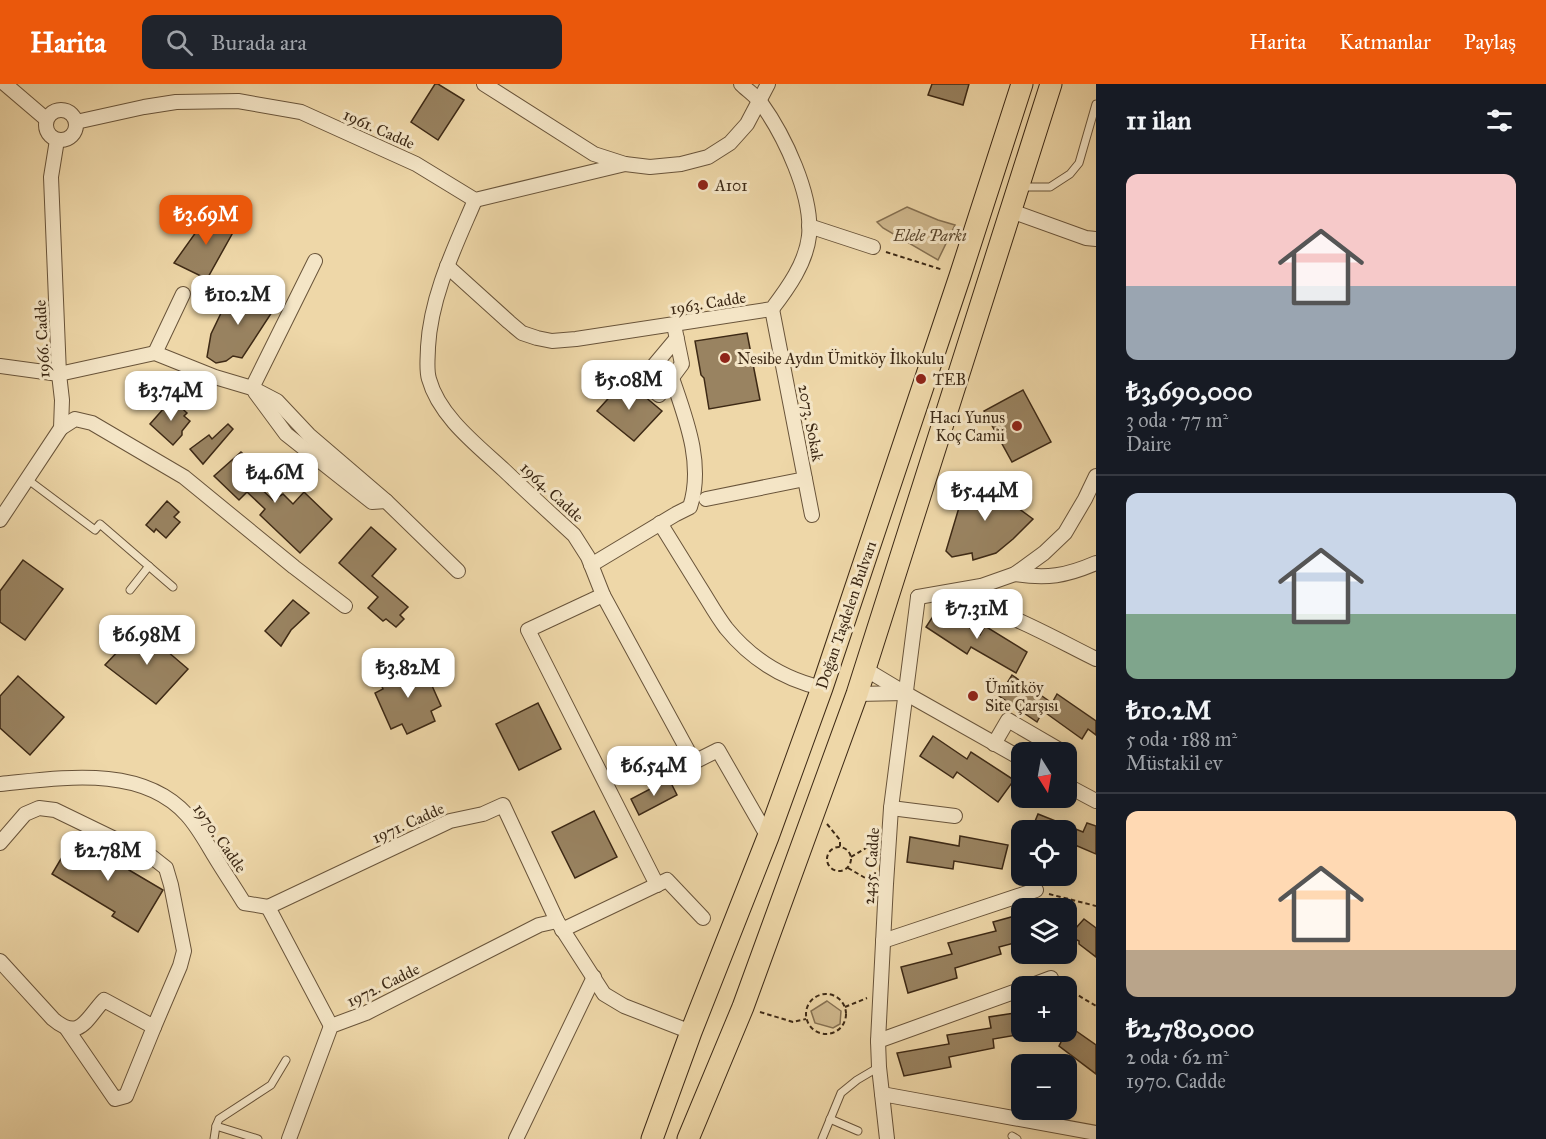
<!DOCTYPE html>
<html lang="tr">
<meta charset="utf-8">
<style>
:root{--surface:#171b24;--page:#20242c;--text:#f1f3f6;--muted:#9ea1a6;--line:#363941;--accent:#ea580c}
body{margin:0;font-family:"IM FELL Great Primer",serif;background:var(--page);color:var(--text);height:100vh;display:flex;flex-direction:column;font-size:22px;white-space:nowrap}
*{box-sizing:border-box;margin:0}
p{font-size:20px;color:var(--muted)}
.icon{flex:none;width:33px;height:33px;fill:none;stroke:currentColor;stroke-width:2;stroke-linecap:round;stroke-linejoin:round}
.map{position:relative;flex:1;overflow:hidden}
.side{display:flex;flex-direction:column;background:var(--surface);width:450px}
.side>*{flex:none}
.needle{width:39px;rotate:169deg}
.controls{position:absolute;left:1011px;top:658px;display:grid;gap:12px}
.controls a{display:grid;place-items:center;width:66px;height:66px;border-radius:12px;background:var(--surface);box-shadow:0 3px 15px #0003;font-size:30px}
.price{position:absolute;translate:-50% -51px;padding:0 14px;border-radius:12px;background:#fff;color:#222;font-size:20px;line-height:39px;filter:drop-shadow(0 2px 3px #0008)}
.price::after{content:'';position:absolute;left:50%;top:36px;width:18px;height:14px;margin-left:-9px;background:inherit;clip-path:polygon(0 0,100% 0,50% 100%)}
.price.selected{background:var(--accent);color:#fff}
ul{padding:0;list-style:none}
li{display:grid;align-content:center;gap:12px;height:318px;padding:0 30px}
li+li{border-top:2px solid var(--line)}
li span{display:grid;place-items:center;height:186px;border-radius:12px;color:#555}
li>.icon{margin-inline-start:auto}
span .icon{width:108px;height:108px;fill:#fffc;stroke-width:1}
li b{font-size:26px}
h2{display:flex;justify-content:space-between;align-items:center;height:72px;padding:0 30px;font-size:26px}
header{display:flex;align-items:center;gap:36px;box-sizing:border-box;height:84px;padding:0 30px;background:var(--accent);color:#fff}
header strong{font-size:28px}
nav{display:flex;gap:33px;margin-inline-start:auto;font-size:21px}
.search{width:420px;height:54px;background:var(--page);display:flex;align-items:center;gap:15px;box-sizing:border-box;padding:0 21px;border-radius:12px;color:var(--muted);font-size:22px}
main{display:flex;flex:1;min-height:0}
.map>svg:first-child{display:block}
.green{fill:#d0b98f;stroke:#867152;stroke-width:1.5}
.building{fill:#998361;stroke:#3d2915;stroke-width:1.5}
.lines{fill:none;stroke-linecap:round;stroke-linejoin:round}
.lane-casing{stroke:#69543a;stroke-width:9}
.street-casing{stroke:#69543a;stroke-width:16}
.primary-casing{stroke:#3d2915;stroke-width:23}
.path{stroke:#3d2915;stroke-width:2;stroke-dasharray:4.5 3;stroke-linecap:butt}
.lane{stroke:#f4e5c6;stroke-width:7}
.street{stroke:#f4e5c6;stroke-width:14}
.primary{stroke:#eed7a8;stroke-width:21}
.poi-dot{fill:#8f2418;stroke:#f4e5c6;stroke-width:2}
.labels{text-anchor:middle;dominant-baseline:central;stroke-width:6;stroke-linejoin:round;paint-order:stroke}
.street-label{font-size:16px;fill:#3d2915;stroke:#f4e5c6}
.poi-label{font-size:16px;fill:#3d2915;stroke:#f4e5c6;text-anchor:start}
.park-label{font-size:16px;font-style:italic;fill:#5a462d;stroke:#f4e5c6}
</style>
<header>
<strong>Harita</strong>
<div class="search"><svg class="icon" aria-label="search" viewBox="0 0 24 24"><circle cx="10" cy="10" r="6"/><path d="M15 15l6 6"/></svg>Burada ara</div>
<nav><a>Harita</a><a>Katmanlar</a><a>Paylaş</a></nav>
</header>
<main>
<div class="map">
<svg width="1096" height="1055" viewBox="0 0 1096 1055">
<rect width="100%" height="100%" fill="#eed7a8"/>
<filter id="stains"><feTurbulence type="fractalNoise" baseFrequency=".00333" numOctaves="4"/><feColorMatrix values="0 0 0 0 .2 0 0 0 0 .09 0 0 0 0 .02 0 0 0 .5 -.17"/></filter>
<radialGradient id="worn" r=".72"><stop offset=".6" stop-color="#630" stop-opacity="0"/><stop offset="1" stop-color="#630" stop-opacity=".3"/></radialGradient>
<g class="green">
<path d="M907,123L938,136L955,141L938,176L883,144L877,138Z"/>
<path d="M827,917L841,927L840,940L833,944L815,939L811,927Z"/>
</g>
<g class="building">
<path d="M435,0H438L464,16L438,56L411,38Z"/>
<path d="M932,0H969L963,21L928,11Z"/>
<path d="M211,127L236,143L207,195L174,179Z"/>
<path d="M235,200L274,225L242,274L233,272L226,277L216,279L207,273L211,250Z"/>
<path d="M747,249L760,316L709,325L704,294L701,291L695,257Z"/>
<path d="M625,296L662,327L634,357L597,327Z"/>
<path d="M1023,306L1051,358L1012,378L984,327Z"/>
<path d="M172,315L187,329L184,332L190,337L182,347V351L173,361L150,340Z"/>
<path d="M228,340L233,345L203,380L190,365L209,351L212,355Z"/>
<path d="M241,368L266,390L256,400L273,416L283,410L293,420L304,408L332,435L300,469L260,431L265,425L247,408L239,416L214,392Z"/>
<path d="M969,390L1017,419L1018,424L1033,435L1013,455L996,469L973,476L972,469L952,473L946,467Z"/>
<path d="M167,417L179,428L174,433L180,438L166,454L156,445L154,448L146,441Z"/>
<path d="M371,443L396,465L372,492L408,523L400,531L404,535L396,543L386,535L383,537L368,524L378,513L339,479Z"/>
<path d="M23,476L63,505L25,556L0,538V507Z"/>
<path d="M293,516L309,529L291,546L281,562L265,547Z"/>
<path d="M939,523L980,551L985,542L1027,568L1016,589L971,563L967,570L926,543Z"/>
<path d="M140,544L188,585L156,620L105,581Z"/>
<path d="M409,580L415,591L425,586L441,622L431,627L435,637L407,650L402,640L391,645L375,609L383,605L378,594Z"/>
<path d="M1012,591L1052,619L1057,610L1096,637V651L1088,645L1082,655L1043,627L1037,638L999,612Z"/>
<path d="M18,592L64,633L30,671L0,644V612Z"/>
<path d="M538,619L561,665L519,686L496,640Z"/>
<path d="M933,652L967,675L971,668L1014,696L998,718L957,688L953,694L920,672Z"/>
<path d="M669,695L677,711L639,731L631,715Z"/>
<path d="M594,727L617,773L575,794L552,748Z"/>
<path d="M1038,730L1083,748L1087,739L1096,742V770L1075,761L1066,780V747H1031Z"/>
<path d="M75,751L105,769L106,768L131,784L129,786L163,806L138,848L112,832L115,828L52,790Z"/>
<path d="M960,752L1008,761L1002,785L954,777L953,785L907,778L910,753L959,762Z"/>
<path d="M1022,830V857L999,863L1001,870L955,884L957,894L908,909L901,883L952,870L948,859L996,847L993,838Z"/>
<path d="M1084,835L1096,844V873L1079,860V857L1073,854L1076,848L1075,845Z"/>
<path d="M1022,928V950L993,955L994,964L949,973L951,983L904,992L897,969L949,960L947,951L991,944L989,933Z"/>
<path d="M1069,942L1096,961V990L1059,962Z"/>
</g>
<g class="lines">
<g class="lane-casing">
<g id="lane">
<path d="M1021,103H1050L1070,90L1079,79L1096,20"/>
<path d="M27,395L95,446L100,440L173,503"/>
<path d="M130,506L149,482"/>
<path d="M830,1035L858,1047"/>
<path d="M216,1042L258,1055"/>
<path d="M1012,1052L1017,1055"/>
<path d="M214,1055L216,1042L219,1035L271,1001L286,976"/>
<path d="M822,1055L841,1009L857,996L879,983"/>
</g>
</g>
<g class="street-casing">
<g id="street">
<path d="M5,0L46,35"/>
<path d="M484,0L594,70L625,80L650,83L681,80L708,73L730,59L747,40L768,0"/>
<circle cx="61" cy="41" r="15"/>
<path d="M76,38L144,23L176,18L238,17L301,28L416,80L475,116L625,80"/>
<path d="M475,116C455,163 431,211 428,263C428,273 426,285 429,295C439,332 477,361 504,386C527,408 551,430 574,451L588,473L603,511L694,678L718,666L768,753"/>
<path d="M1011,127L1086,154L1096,155"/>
<path d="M809,142L873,163"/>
<path d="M447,182L509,238L522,249L537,254L552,257L576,255L772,225C788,204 806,179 809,152C813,111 784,51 761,19C756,12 747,6 741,0"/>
<path d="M674,241L682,280L659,311L641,297L677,254"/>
<path d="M155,269L183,210"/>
<path d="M0,282L59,290L155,269L215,293L252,304L277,317L309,351L386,417L458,487"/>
<path d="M252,304L315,177"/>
<path d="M255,308L286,350L372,418L386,417"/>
<path d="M61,344L75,335L92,339L184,393L294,483L345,522"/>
<path d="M805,395L812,431"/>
<path d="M706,415L805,395L772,225"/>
<path d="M0,436L61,344L62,316L59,290L51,93L57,56"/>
<path d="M660,439C673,460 686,481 699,502C708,516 716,531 726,544C752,576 783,595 822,604"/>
<path d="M591,481L676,430L690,423C704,380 686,335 672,294"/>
<path d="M1015,490C1047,495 1066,492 1096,479"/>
<path d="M603,511L528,546L657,801"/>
<path d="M918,513L981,502L1015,490L1044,469L1065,449L1085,415L1096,392"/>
<path d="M941,514C993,518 1049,552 1096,575"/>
<path d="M865,585L905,609L1022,675"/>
<path d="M857,610L905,609"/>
<path d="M994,660L1008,636L1063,668L1062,669"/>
<path d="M0,700C61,694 141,680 187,731C198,743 206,758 215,773C224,788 235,804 244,819L268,823"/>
<path d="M1066,701L1096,717"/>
<path d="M891,724L955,732"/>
<path d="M0,759L25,730L39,724L55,726L152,773L166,784L171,801L184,867L180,882L154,943L104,916C86,935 80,958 53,935L0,877"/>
<path d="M562,846L667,796L703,834"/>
<path d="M883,857L1036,806"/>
<path d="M1027,903L1051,894"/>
<path d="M331,942L268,823L450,737L483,730L503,721L557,837L604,910L624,922L691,948"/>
<path d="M67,945L115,1015L126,1012L154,943"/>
<path d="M878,957L1022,905"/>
<path d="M882,1010L1096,1049"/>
<path d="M289,1055L331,942L366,929L539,841L557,837"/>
<path d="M516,1055L594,893"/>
<path d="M887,1055L879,983L878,957L886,800L891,724L918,513"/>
</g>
</g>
<g class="primary-casing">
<g id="primary">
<path d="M652,1055L691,948L768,753L822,604L960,192L1022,0"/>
<path d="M688,1055L743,923L857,610L1051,0"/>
</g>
</g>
<g class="path">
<path d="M886,168L943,186"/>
<path d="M827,740L840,756V763"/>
<circle cx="839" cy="775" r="12"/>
<path d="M851,773L876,758"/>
<path d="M848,784L874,799"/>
<path d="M1049,810L1096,822"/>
<path d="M1066,904L1096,922"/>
<circle cx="826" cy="930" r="20"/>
<path d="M845,923L867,914"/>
<path d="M760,928L793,938L806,935"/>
</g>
<use href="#lane" class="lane"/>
<use href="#street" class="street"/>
<use href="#primary" class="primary"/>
</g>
<g class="poi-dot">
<circle cx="703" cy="101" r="6"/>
<circle cx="725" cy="274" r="6"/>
<circle cx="921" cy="295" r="6"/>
<circle cx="1017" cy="342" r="6"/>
<circle cx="973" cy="612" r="6"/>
</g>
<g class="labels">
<g class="street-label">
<text transform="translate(379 45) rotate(24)">1961. Cadde</text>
<text transform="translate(708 219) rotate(-9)">1963. Cadde</text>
<text transform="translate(42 255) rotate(-93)">1966. Cadde</text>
<text transform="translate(811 339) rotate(79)">2073. Sokak</text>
<text transform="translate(552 408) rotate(43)">1964. Cadde</text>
<text transform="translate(846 531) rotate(-71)">Doğan Taşdelen Bulvarı</text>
<text transform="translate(408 739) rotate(-24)">1971. Cadde</text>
<text transform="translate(220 754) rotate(55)">1970. Cadde</text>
<text transform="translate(871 782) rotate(-86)">2435. Cadde</text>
<text transform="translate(383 901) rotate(-26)">1972. Cadde</text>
</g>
<g class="poi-label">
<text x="715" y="101">A101</text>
<text x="737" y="274">Nesibe Aydın Ümitköy İlkokulu</text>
<text x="933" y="295">TEB</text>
<text x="1005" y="333" text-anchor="end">Hacı Yunus<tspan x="1005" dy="18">Koç Camii</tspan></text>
<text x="985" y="603">Ümitköy<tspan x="985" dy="18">Site Çarşısı</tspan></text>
</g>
<g class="park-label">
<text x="930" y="151">Elele Parkı</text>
</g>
</g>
<rect width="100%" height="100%" filter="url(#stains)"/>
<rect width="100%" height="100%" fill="url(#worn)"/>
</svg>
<div class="controls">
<a><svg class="needle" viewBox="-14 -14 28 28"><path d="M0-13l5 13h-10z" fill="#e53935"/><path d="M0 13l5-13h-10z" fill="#9ea1a6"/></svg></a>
<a><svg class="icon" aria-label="locate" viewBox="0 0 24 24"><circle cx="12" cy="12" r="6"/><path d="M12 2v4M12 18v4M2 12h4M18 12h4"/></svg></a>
<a><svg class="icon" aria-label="layers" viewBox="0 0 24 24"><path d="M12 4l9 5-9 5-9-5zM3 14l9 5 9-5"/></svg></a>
<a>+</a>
<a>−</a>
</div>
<b class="price selected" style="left:206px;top:162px">₺3.69M</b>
<b class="price" style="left:238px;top:242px">₺10.2M</b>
<b class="price" style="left:629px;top:327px">₺5.08M</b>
<b class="price" style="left:171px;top:338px">₺3.74M</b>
<b class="price" style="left:275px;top:420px">₺4.6M</b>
<b class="price" style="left:985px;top:438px">₺5.44M</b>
<b class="price" style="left:977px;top:556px">₺7.31M</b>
<b class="price" style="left:147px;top:582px">₺6.98M</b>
<b class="price" style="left:408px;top:615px">₺3.82M</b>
<b class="price" style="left:654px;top:713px">₺6.54M</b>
<b class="price" style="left:108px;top:798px">₺2.78M</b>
</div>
<section class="side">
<h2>11 ilan<svg class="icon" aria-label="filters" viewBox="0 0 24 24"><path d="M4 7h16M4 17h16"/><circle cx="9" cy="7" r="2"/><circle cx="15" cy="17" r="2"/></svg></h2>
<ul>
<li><span style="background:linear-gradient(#f6c9c9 60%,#9aa5b1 0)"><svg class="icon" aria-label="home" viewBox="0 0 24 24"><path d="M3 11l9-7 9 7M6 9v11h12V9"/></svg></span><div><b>₺3,690,000</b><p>3 oda · 77 m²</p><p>Daire</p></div></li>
<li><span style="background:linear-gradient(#c9d6e8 65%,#7fa58c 0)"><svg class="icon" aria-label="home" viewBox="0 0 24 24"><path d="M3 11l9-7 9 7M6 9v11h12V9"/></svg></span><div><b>₺10.2M</b><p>5 oda · 188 m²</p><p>Müstakil ev</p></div></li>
<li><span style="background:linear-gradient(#ffd9b3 75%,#b9a48a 0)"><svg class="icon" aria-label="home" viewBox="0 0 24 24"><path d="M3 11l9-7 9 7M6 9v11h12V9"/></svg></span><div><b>₺2,780,000</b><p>2 oda · 62 m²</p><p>1970. Cadde</p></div></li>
</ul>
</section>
</main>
